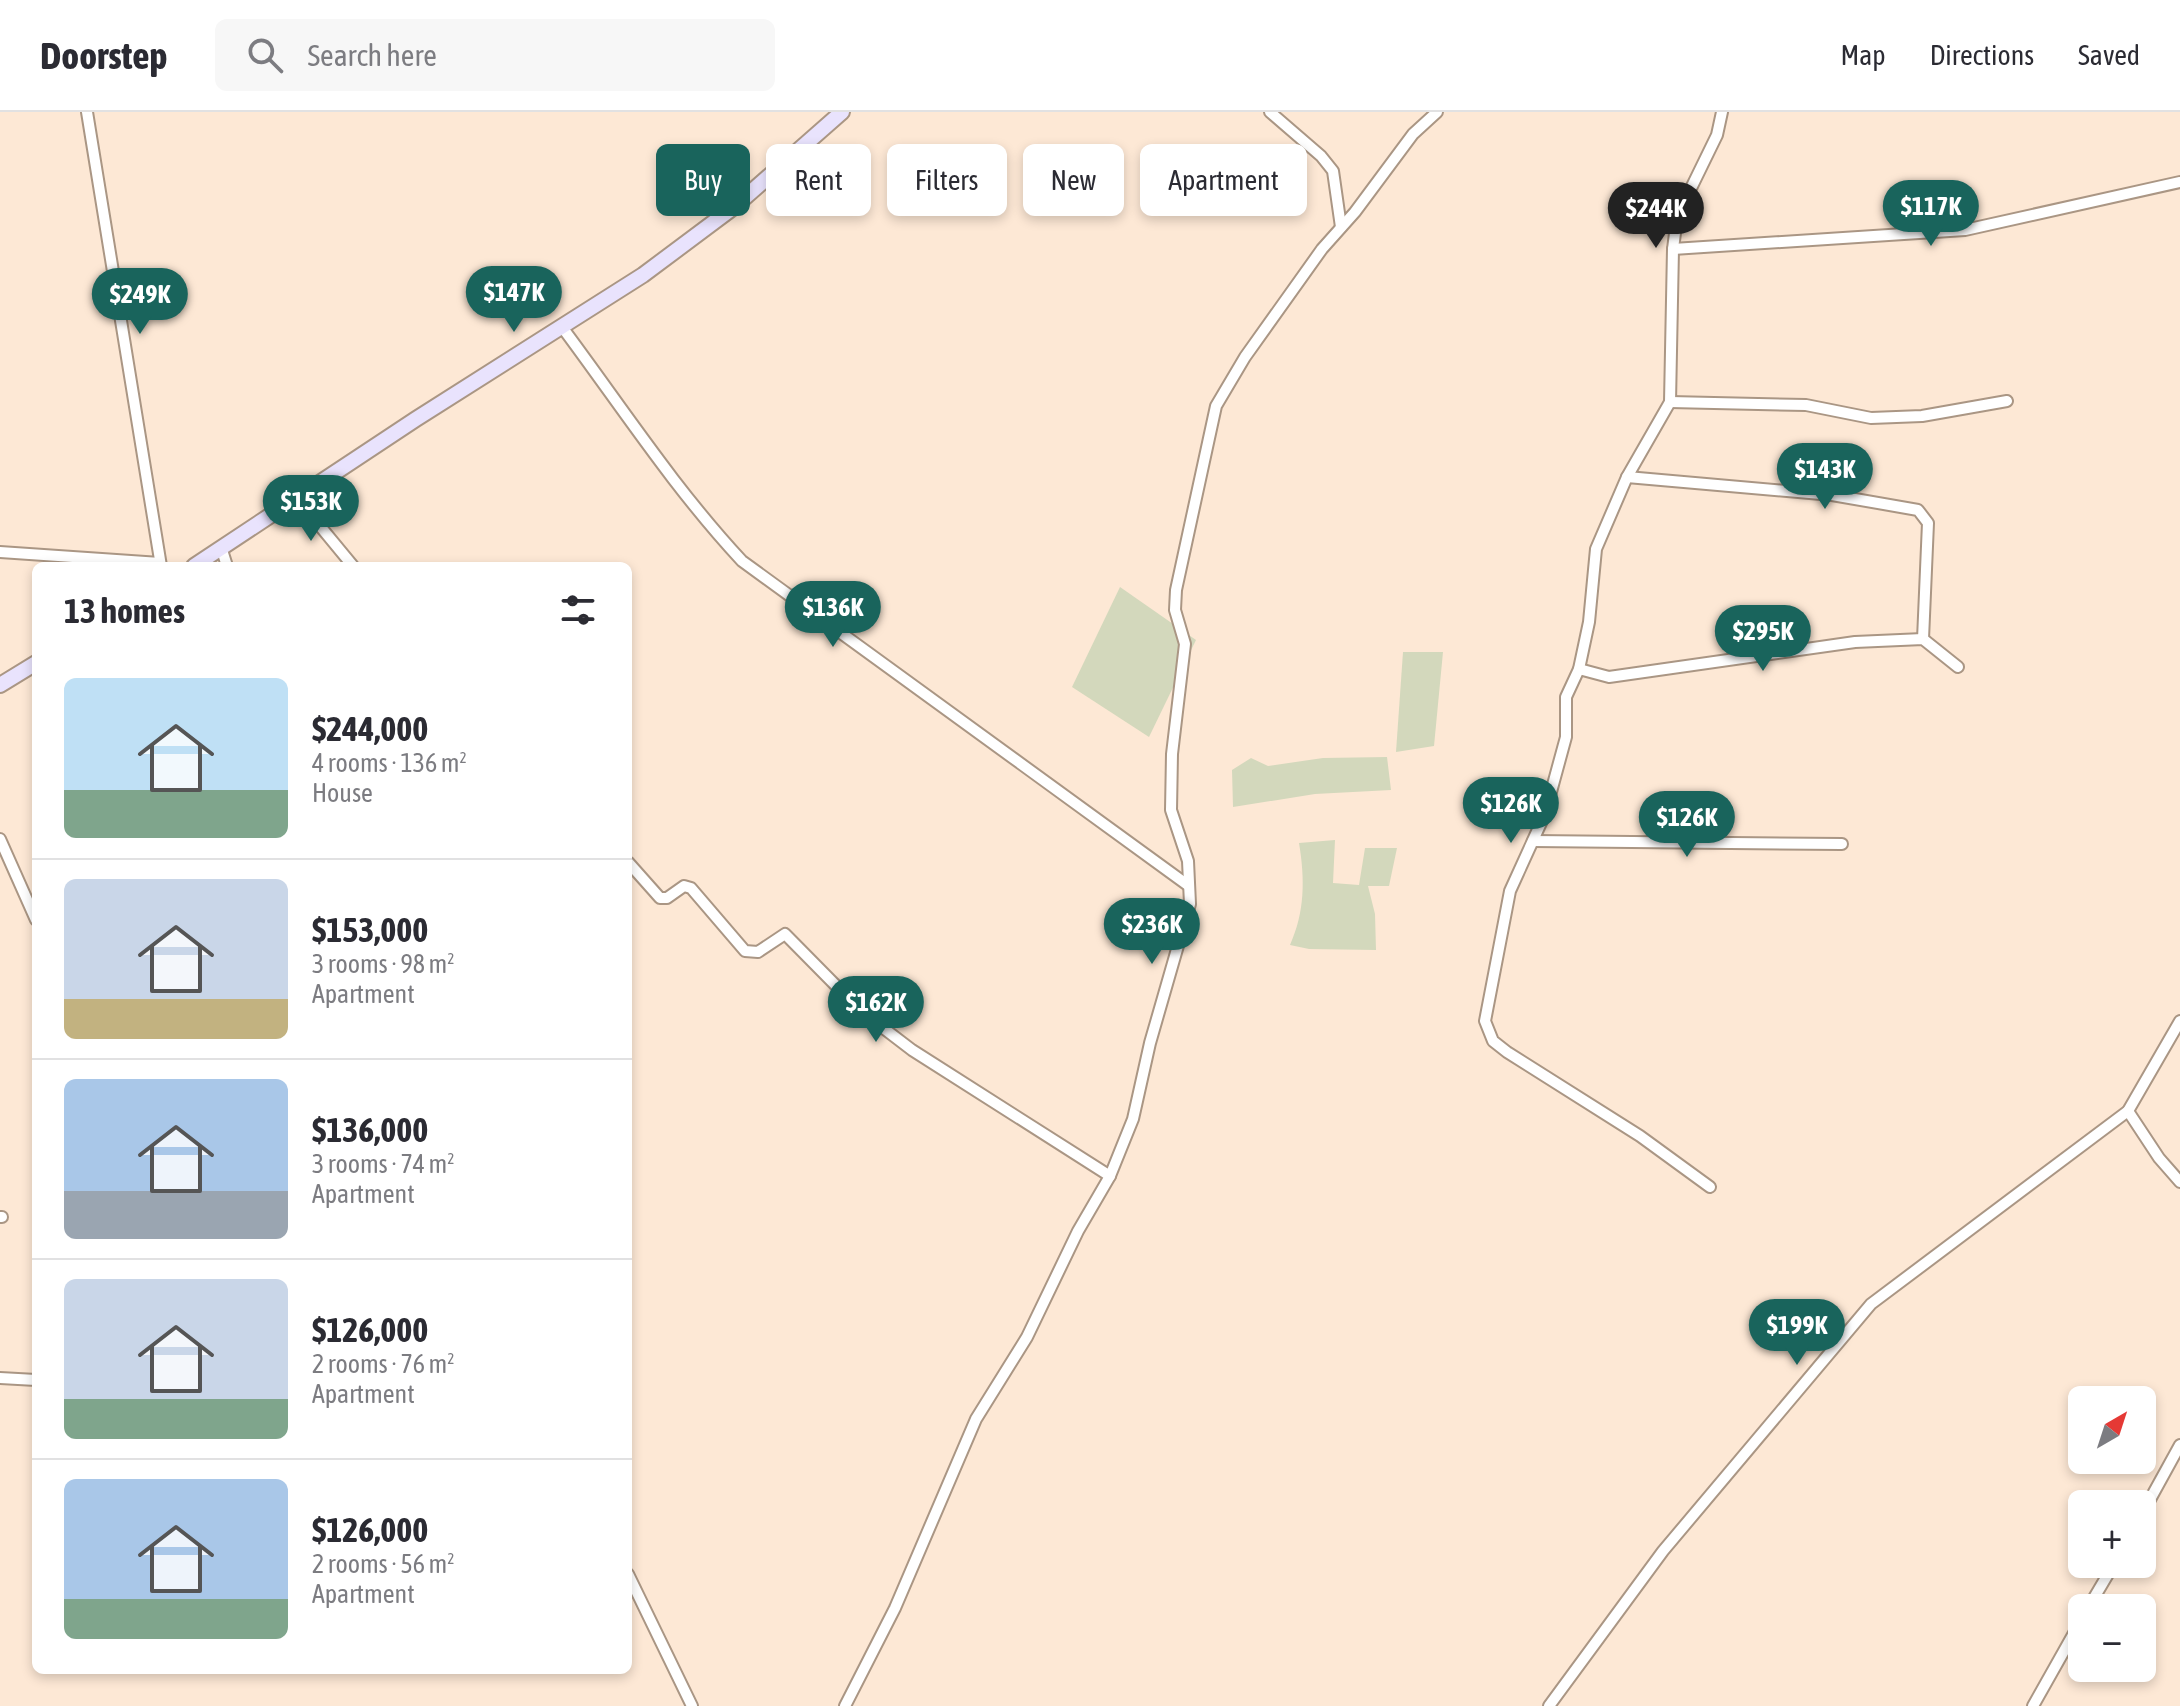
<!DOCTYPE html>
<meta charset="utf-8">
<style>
:root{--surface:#fff;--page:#f7f7f7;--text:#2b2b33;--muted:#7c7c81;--line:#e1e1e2;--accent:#19645c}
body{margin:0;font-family:"Asap Condensed",sans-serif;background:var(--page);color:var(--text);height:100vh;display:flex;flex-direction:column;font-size:30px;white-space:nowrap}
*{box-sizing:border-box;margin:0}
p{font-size:26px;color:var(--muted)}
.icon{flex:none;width:44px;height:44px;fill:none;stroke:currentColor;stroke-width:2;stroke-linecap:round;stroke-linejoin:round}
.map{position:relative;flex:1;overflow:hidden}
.side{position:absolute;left:32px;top:450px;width:600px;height:1112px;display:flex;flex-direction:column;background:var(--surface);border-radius:12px;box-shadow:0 4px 12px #0003}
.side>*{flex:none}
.banner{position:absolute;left:656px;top:32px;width:760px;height:72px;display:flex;gap:16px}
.needle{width:52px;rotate:39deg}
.buttons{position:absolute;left:2068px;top:1274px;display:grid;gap:16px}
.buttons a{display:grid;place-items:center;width:88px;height:88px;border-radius:12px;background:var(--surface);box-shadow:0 4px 12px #0003;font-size:40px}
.price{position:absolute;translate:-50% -68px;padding:0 18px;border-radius:28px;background:var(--accent);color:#fff;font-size:26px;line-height:52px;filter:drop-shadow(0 2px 4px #0008)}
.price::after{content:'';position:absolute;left:50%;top:48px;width:24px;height:18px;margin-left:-12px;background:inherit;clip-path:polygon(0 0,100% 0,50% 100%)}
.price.active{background:#222;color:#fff}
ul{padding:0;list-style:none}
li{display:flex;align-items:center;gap:24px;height:200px;padding:0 32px}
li+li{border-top:2px solid var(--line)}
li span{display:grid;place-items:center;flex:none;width:224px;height:160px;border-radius:12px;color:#555}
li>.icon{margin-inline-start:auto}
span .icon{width:96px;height:96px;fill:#fffc;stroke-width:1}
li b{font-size:34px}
h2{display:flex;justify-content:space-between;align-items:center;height:96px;padding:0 32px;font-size:34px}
.pill{padding:0 28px;border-radius:12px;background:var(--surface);box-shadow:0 4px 12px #0003;font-size:28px;line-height:72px}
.pill.active{background:var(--accent);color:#fff}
header{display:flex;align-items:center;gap:48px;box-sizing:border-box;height:112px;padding:0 40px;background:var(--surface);border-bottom:2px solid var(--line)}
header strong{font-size:38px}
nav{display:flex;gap:44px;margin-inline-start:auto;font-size:28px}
.search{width:560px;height:72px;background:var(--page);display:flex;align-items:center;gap:20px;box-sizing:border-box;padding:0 28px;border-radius:12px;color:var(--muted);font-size:30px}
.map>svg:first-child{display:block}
.green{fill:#d3d8bc}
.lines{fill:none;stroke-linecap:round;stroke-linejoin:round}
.street-casing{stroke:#aa9684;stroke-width:14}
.secondary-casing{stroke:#aa9684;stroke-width:18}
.street{stroke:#fff;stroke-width:10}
.secondary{stroke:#e9e3fd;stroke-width:14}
</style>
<header>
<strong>Doorstep</strong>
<div class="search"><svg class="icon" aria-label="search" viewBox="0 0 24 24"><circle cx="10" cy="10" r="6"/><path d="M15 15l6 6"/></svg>Search here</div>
<nav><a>Map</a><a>Directions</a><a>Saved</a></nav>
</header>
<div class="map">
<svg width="2180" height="1594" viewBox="0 0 2180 1594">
<rect width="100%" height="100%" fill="#fde8d5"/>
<g class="green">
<path d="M1120,475L1196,528L1149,625L1072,575Z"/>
<path d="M1403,540H1443L1434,634L1396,640Z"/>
<path d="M1387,645L1391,678L1315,682L1233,695L1232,658L1251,646L1268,654L1323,646Z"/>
<path d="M1335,728L1333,771L1359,773L1365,736H1397L1389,774H1368L1375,802L1376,838L1309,837L1290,833C1305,800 1305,767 1299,731Z"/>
</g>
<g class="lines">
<g class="street-casing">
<g id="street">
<path d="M87,0L161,454"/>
<path d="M1270,0L1321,44L1333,59L1341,115"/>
<path d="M1673,137L1965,118L2180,70"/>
<path d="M562,215C621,294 674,376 742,449L1189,774"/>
<path d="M1670,290L1806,293L1871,306L1922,304L2007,289"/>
<path d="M1627,365L1832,383L1918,398L1928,411L1923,527"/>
<path d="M296,385L353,454"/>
<path d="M221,435L227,454"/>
<path d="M0,440L160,451"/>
<path d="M1579,557L1609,565L1855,530L1923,527L1958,555"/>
<path d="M0,727L36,808"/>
<path d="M1533,729L1842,732"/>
<path d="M628,750L660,786H667L684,774L691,776L745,839L758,840L785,822L861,899L912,938L1110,1064"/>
<path d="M2128,999L2159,1046L2180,1070"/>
<path d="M1710,1075L1640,1024L1507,940L1493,929L1485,909L1510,779L1545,702L1566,625V585L1579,557L1589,510L1596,437L1627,365L1670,290L1673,137L1677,105L1717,23L1722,0"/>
<path d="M0,1105H2"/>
<path d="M0,1266L36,1268"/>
<path d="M2142,1402L2180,1333"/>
<path d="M628,1462L692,1594"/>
<path d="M2088,1496L2114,1452"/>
<path d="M845,1594L895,1496L976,1307L1027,1225L1078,1119L1110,1064L1133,1007L1150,931L1190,792L1188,749L1171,698L1172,642L1185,532L1175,498L1176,478L1216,294L1245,245L1322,137L1355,100L1413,22L1437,0"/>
<path d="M1549,1594L1663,1439L1871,1192L2128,999L2180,909"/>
<path d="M2033,1594L2082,1507"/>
</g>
</g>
<g class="secondary-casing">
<g id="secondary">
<path d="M194,454L416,307L643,163L734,95L842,0"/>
<path d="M0,573L36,551"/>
</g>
</g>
<use href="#street" class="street"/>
<use href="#secondary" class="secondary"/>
</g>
</svg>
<div class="buttons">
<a><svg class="needle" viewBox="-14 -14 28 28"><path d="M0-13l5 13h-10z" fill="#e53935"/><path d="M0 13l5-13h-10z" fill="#7c7c81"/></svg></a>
<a>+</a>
<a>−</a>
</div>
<b class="price" style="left:1931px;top:136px">$117K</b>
<b class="price active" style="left:1656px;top:138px">$244K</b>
<b class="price" style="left:514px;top:222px">$147K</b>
<b class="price" style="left:140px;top:224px">$249K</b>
<b class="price" style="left:1825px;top:399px">$143K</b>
<b class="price" style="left:311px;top:431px">$153K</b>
<b class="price" style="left:833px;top:537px">$136K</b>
<b class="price" style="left:1763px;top:561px">$295K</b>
<b class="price" style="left:1511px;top:733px">$126K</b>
<b class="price" style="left:1687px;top:747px">$126K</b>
<b class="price" style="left:1152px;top:854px">$236K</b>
<b class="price" style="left:876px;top:932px">$162K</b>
<b class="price" style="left:1797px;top:1255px">$199K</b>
<div class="banner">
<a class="pill active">Buy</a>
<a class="pill">Rent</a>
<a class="pill">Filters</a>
<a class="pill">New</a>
<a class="pill">Apartment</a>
</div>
<section class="side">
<h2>13 homes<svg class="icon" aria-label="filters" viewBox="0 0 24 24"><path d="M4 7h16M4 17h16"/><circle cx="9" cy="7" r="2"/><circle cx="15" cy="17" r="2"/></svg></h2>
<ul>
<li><span style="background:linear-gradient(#bfe0f5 70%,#7fa58c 0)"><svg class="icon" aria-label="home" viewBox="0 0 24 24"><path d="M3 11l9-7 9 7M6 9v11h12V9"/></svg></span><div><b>$244,000</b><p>4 rooms · 136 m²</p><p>House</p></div></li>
<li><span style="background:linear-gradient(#c9d6e8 75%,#c2b280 0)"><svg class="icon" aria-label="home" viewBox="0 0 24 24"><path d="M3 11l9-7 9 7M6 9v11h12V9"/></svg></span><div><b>$153,000</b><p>3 rooms · 98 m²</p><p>Apartment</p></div></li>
<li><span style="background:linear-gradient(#a9c7e8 70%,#9aa5b1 0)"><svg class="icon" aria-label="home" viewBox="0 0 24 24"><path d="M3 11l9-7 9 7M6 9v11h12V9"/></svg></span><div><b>$136,000</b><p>3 rooms · 74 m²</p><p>Apartment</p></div></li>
<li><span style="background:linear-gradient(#c9d6e8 75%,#7fa58c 0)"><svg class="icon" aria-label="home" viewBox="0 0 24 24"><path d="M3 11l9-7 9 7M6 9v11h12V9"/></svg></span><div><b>$126,000</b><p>2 rooms · 76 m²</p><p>Apartment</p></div></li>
<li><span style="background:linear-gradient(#a9c7e8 75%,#7fa58c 0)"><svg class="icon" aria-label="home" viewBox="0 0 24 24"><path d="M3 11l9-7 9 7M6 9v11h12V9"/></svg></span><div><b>$126,000</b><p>2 rooms · 56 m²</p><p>Apartment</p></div></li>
</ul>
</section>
</div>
